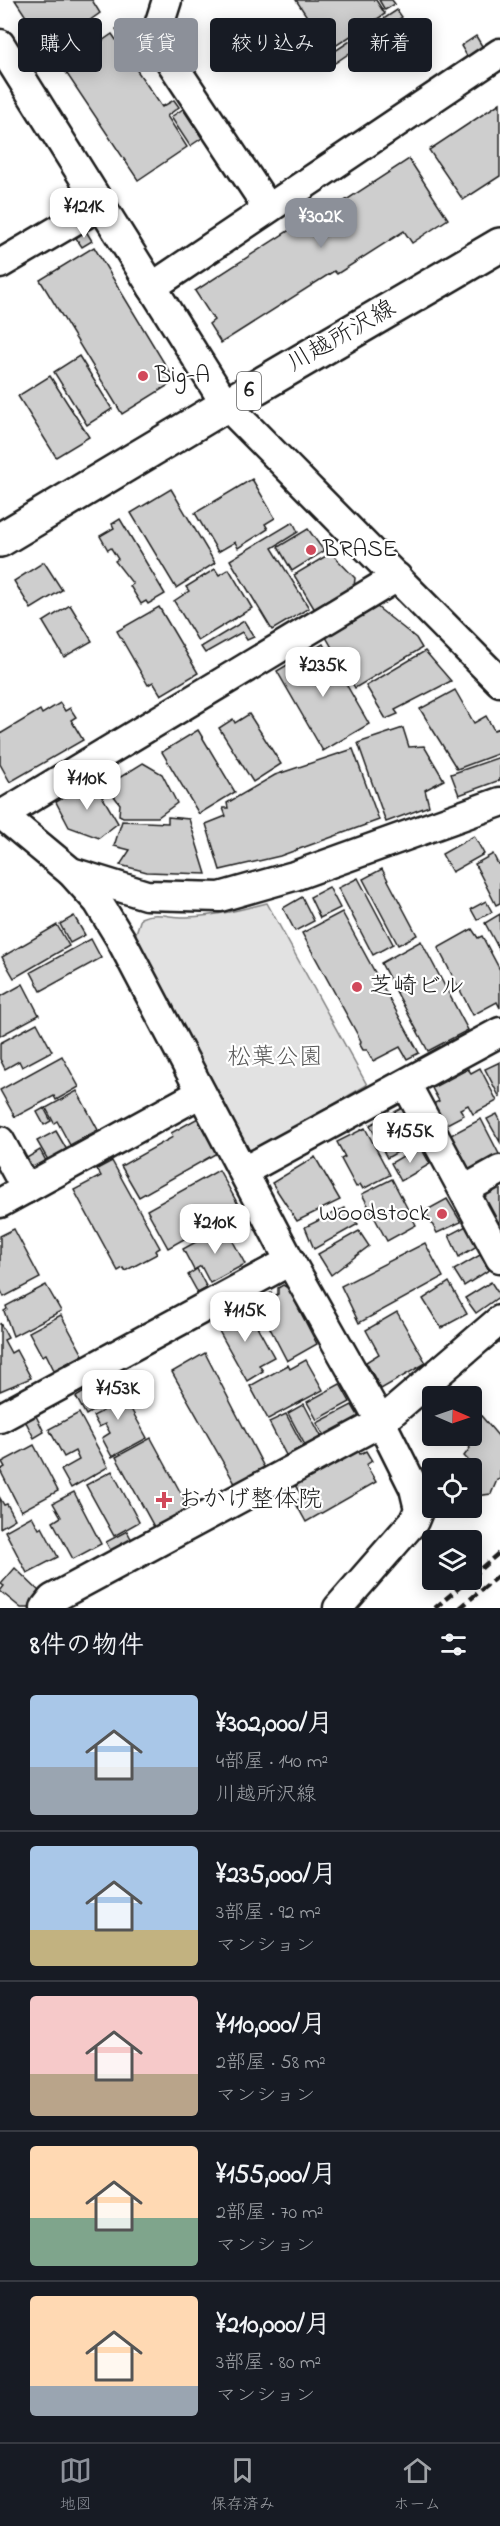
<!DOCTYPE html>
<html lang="ja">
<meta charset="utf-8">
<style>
:root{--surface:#171b24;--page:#242831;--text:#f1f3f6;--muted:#9ea1a6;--line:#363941;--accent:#8c9099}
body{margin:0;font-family:"Indie Flower","Klee One",sans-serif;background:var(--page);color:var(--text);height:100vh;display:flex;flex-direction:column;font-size:22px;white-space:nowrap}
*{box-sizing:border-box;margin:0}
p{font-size:20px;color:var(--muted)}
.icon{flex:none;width:33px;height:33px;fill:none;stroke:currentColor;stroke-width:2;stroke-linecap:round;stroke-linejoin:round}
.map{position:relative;height:1608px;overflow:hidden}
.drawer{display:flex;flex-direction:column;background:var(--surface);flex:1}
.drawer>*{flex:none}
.top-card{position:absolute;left:18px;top:18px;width:465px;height:54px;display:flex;gap:12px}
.needle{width:39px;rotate:92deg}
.controls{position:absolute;left:422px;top:1386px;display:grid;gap:12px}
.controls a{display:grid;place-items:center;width:60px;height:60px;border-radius:6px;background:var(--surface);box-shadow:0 3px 15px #0003;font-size:30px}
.price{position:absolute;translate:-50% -51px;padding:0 14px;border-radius:12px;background:#fff;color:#222;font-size:20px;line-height:39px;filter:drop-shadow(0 2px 3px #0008)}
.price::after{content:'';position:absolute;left:50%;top:36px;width:18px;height:14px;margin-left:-9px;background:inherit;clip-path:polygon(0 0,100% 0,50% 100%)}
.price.selected{background:var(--accent);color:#fff}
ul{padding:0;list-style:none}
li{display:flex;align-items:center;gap:18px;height:150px;padding:0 30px}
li+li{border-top:2px solid var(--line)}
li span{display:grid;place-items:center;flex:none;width:168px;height:120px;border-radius:6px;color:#555}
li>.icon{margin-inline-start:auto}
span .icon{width:72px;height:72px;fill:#fffc;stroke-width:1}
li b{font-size:26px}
h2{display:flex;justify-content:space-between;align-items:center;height:72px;padding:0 30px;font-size:26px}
.tag{padding:0 21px;border-radius:6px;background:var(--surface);box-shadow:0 3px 15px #0003;font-size:21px;line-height:54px}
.tag.selected{background:var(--accent);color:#fff}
.tabs{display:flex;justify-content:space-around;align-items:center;height:84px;border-top:2px solid var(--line);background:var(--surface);font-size:16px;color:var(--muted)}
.tabs a{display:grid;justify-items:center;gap:3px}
.tabs .selected{color:var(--accent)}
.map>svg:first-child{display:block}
.green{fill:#e2e2e2;stroke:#7f7f7f;stroke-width:1.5}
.building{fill:#cecece;stroke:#1c1c1c;stroke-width:1.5}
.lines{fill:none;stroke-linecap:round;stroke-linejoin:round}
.minor-casing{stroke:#1c1c1c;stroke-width:33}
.major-casing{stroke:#1c1c1c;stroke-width:38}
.minor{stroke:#fff;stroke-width:28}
.major{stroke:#fff;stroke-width:33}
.rail{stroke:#1c1c1c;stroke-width:4.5;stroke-dasharray:9 4.5;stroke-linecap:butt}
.poi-dot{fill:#d1495b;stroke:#fff;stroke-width:2}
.labels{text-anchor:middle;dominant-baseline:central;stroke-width:4.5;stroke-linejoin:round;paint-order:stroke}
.shield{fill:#fff;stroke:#606060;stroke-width:1.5}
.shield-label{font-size:22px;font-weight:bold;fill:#1c1c1c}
.street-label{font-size:24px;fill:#1c1c1c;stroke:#fff}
.poi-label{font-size:24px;fill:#1c1c1c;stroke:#fff;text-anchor:start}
.park-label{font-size:24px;fill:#575757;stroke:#fff}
</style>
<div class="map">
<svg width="500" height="1608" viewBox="0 0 500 1608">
<rect width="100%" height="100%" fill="#fff"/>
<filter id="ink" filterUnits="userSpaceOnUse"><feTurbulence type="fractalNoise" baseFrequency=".0167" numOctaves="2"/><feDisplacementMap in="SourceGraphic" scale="12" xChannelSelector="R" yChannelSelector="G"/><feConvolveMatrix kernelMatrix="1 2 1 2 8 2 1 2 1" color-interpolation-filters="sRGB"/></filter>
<g filter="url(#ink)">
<path class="green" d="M267,903L367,1085L255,1150L247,1149L135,936L141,918C156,911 171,918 187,917C215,916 240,910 267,903Z"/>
<g class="building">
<path d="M15,0H92L100,13L48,50Z"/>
<path d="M296,0H376L385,14L329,50Z"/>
<path d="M379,0H392L395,4L385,10Z"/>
<path d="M397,10L402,17L335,63L329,55Z"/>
<path d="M124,24L131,36L123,41L116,29Z"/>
<path d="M112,34L162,107L174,100L179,107L167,116L187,147L138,180L63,68Z"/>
<path d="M476,36L485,51L470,61L461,46Z"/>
<path d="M500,103V176L463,200L429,150Z"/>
<path d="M183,109L202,138L190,146L171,117Z"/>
<path d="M409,159L448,219L412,243L404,231L337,274L334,271L221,343L209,324L214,320L195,291L305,220L308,225Z"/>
<path d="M86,231L92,241L82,247L76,238Z"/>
<path d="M94,247L175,381L122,414L40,280Z"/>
<path d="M79,356L112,409L87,425L54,372Z"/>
<path d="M50,376L89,437L56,457L18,396Z"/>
<path d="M252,479L275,518L265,524L268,529L238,548L235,542L218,552L195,513Z"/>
<path d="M171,489L215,563L176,588L131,513Z"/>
<path d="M120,519L165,594L148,604L146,601L141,604L130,586L133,584L115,561L118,559L111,548L108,550L100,536L114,528L112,524Z"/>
<path d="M293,522L298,532L272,548L309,608L272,630L230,560Z"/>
<path d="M308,529L324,551L292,571L278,547Z"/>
<path d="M331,553L355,578L354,587L315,610L294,575Z"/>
<path d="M44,562L62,590L31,609L14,581Z"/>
<path d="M215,569L219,575L229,569L252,608L198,641L174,601L189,591L186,587Z"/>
<path d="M70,605L92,641L64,657L43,622Z"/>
<path d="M159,607L198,673L161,695L153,682L148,685L117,631Z"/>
<path d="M377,607L416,638L422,648L355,688L326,637Z"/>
<path d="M244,621L254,637L247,640L242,632L205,653L201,647Z"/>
<path d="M323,644L369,724L323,751L277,671Z"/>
<path d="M425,651L451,681L395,710L398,714L386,719L366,686Z"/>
<path d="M455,690L474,723L486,716L494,730L500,728V753L457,769L420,709Z"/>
<path d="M60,703L65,711L70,708L76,717L71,720L83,740L10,782L0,764V734L40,710L42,714Z"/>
<path d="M249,714L281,764L253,782L219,728L233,719L235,723Z"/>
<path d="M403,728L409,747L424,746L444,780L425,790L429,806L386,822L358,743Z"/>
<path d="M198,730L235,792L199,814L162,752Z"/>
<path d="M353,749L379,820L280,856L220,870L206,824L226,816L223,808H228L227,803L275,775Z"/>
<path d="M500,757V780L459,795L451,774Z"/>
<path d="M143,763L162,774L177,803L158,817H123L119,815L120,804L110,791L114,787V781Z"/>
<path d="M93,781L118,823L99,838L69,827L56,802Z"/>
<path d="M168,817L189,819L206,874L147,872L120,865L130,850L114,846L122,821L168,823Z"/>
<path d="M474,836L484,854L452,872L442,854Z"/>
<path d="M493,854L498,864L500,863V903L496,905L475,864Z"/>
<path d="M382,869L417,935L398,945L363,879Z"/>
<path d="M358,878L393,944L373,955L338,888Z"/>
<path d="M329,887L340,908L320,918L310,897Z"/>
<path d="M302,897L314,921L295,931L283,908Z"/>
<path d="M486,901L492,912L477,920L471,909Z"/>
<path d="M342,912L419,1053L407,1059L400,1047L373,1061L367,1050H363L360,1045L361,1041L302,933Z"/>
<path d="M500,914V951L485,923Z"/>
<path d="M74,916L85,935L70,943L60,924Z"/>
<path d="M57,925L69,946L14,978L2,957Z"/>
<path d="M472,929L478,938L482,936L500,970V1008L497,1002L473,1015L438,948Z"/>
<path d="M91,939L101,958L41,991L31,972Z"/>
<path d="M421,941L468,1030L428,1051L381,963Z"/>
<path d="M23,984L39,1015L0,1036V997Z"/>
<path d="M37,1023L52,1051L22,1067L19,1061L5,1069L0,1059V1043Z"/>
<path d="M62,1056L79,1087L56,1100L54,1096L15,1117L0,1090Z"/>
<path d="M500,1062V1098L485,1069Z"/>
<path d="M480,1068L497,1101L473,1114L468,1105L460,1109L464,1115L445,1125L433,1104L439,1101L432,1088L468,1069L471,1073Z"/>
<path d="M77,1091L98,1130L70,1145L57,1121L54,1123L46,1108Z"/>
<path d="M404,1107L421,1139L387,1158L370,1125Z"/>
<path d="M44,1108L51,1121L44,1125L37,1112Z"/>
<path d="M497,1114L500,1120V1142L487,1119Z"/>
<path d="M198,1118L217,1153L139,1197L121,1166L173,1137L171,1133Z"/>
<path d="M481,1119L500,1156L473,1172L466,1169L449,1136Z"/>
<path d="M365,1128L390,1175L363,1189L360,1184L356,1187L341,1159L345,1157L337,1142Z"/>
<path d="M56,1131L67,1150L48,1160L37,1141Z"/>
<path d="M420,1146L430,1164L401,1181L391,1163Z"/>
<path d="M40,1150L46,1161L31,1169L25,1159Z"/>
<path d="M315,1157L340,1200L297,1221L272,1183Z"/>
<path d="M112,1161L160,1248L155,1251L157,1254L125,1271L123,1268L118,1271L74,1190L101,1176L97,1169Z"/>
<path d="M219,1170L240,1208L168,1248L147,1210Z"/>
<path d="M392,1179L416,1225L387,1241L362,1194Z"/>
<path d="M500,1187V1232L480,1197Z"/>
<path d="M447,1199L461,1222L437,1233L425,1211Z"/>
<path d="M344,1208L358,1224L314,1249L305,1227Z"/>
<path d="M468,1225L477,1246L459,1257L449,1235Z"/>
<path d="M221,1228L225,1235L229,1234L245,1264L210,1283L201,1266L194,1270L183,1249Z"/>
<path d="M14,1229L40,1278L4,1297L0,1289V1236Z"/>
<path d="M359,1231L369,1246L331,1275L318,1254Z"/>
<path d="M425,1243L443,1277L359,1323L341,1286Z"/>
<path d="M480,1255L489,1270L464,1286L454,1270Z"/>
<path d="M197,1269L207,1288L198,1293L188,1275Z"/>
<path d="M449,1282L467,1314L441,1328L423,1299Z"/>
<path d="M491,1282L500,1296L476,1313L465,1298Z"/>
<path d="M46,1285L61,1311L13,1336L4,1311L7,1309L6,1306Z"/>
<path d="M283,1285L288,1288L317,1344L287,1361L260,1309L263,1307L259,1299L271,1293L273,1297L278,1294V1288Z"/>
<path d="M248,1310L274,1357L259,1365L263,1371L247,1381L214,1322L231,1313L233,1317Z"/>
<path d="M397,1312L426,1363L381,1389L366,1362L379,1354L366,1330Z"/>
<path d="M61,1315L83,1355L54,1370L46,1354L42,1356L29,1332Z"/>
<path d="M0,1323L8,1338L4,1340L11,1353L16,1350L31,1378L0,1391Z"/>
<path d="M205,1353L266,1471L237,1487L172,1372Z"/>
<path d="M306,1360L323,1390L268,1419L250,1386L288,1365L290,1369Z"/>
<path d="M116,1382L147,1438L112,1457L102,1438L110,1433L105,1424L99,1427L93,1416L103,1411L94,1395Z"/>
<path d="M340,1384L350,1402L317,1420L307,1402Z"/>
<path d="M84,1392L94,1410L86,1415L76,1397Z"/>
<path d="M304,1404L322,1438L306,1447L288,1413Z"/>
<path d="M471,1404L500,1438V1479L497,1480L491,1494L476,1496L471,1507V1468H461L471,1467V1463L464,1456L470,1448L466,1442L450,1445L442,1436H471Z"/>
<path d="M352,1405L359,1417L352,1421L354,1427L327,1441L317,1423Z"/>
<path d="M79,1413L108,1467L71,1488L61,1470L79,1460L75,1451L64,1457L49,1429Z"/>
<path d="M35,1414L44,1432L34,1438L25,1420Z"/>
<path d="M286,1414L304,1448L287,1457L269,1422Z"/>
<path d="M151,1438L189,1508L158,1534L116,1457Z"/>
<path d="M34,1445L58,1491L21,1511L0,1470L5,1467L2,1462Z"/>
<path d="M358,1450L360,1454L366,1451L372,1461L366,1465L376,1482L306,1522L295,1502L302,1497L295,1485Z"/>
<path d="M112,1471L139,1522L114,1536L86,1485Z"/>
<path d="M74,1492L101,1544L73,1559L53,1522L61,1517L53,1503Z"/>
<path d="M0,1498L4,1505L7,1504L15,1519L0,1528Z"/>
<path d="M32,1516L39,1529L42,1527L58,1557L27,1573L5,1531Z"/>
<path d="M127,1531L135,1546L114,1557L106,1542Z"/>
<path d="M15,1568L40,1592L35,1598L39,1601L33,1608H21L0,1591L4,1586L1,1584Z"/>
</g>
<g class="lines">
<g class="minor-casing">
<g id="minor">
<path d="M167,0L155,38L268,208"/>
<path d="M0,44L226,405L500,682"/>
<path d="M0,264L99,206"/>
<path d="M152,287L500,53"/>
<path d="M0,813L71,872L146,895L220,897L294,876L500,802"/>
<path d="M0,816L397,577"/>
<path d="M71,872L98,902L120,938L290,1261L381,1422L414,1488L419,1509L414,1521L338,1608"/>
<path d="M406,1084L500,1258"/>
<path d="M0,1141L26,1189"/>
<path d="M244,1171L500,1032"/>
<path d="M464,1190L500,1170"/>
<path d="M0,1203L201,1093"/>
<path d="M0,1418L290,1261"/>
<path d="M45,1608L52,1599L381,1422L500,1320"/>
</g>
</g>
<g class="major-casing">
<path id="major" d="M0,540L226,405L500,245"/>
</g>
<use href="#minor" class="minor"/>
<use href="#major" class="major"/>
<g class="rail">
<path d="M471,1577L500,1552"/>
<path d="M435,1608L468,1580"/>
<path d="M460,1608L500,1574"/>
</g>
</g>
</g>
<g class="poi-dot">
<circle cx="143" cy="376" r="6"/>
<circle cx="311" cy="550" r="6"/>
<circle cx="357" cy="987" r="6"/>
<circle cx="442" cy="1214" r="6"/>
<path d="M161 1491h6v6h6v6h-6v6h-6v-6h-6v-6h6z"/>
</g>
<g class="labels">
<rect class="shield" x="237" y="372" width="24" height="38" rx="4.5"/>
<g class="shield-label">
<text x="249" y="391">6</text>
</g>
<g class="street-label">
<text transform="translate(342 337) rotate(-30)">川越所沢線</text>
</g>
<g class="poi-label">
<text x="155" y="376">Big-A</text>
<text x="323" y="550">BRASE</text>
<text x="369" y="987">芝崎ビル</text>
<text x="430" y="1214" text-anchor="end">Woodstock</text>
<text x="178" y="1500">おかげ整体院</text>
</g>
<g class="park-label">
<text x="275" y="1058">松葉公園</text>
</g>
</g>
</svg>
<div class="controls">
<a><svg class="needle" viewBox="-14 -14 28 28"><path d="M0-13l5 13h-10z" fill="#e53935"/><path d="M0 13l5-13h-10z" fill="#9ea1a6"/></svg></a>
<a><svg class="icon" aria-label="locate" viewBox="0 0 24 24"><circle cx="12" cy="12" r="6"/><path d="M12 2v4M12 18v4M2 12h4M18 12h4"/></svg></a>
<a><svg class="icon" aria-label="layers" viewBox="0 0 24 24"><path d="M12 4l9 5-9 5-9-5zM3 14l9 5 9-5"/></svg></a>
</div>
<b class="price" style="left:84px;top:239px">¥121K</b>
<b class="price selected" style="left:321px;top:249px">¥302K</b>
<b class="price" style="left:323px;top:698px">¥235K</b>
<b class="price" style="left:87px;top:811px">¥110K</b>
<b class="price" style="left:410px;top:1164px">¥155K</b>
<b class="price" style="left:215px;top:1255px">¥210K</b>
<b class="price" style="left:245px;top:1343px">¥115K</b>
<b class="price" style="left:118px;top:1421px">¥153K</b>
<div class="top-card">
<a class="tag">購入</a>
<a class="tag selected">賃貸</a>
<a class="tag">絞り込み</a>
<a class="tag">新着</a>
</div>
</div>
<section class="drawer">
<h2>8件の物件<svg class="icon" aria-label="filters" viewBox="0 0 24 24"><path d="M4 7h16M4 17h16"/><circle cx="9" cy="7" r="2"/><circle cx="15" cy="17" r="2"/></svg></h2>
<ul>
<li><span style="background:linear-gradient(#a9c7e8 60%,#9aa5b1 0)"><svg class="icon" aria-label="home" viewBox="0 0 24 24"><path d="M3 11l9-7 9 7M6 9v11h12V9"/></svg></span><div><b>¥302,000/月</b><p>4部屋 · 140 m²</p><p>川越所沢線</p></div></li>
<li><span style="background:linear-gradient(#a9c7e8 70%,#c2b280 0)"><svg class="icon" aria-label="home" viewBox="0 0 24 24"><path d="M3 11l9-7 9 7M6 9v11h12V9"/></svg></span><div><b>¥235,000/月</b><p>3部屋 · 92 m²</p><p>マンション</p></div></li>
<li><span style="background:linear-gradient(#f6c9c9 65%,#b9a48a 0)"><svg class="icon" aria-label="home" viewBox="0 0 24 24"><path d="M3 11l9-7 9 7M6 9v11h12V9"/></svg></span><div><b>¥110,000/月</b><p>2部屋 · 58 m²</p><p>マンション</p></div></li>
<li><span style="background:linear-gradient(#ffd9b3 60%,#7fa58c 0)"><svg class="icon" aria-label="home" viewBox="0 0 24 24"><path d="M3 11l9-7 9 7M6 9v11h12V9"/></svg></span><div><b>¥155,000/月</b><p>2部屋 · 70 m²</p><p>マンション</p></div></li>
<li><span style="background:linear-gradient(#ffd9b3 75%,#9aa5b1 0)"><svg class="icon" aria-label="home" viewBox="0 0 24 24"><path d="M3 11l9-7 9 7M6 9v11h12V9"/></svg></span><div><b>¥210,000/月</b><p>3部屋 · 80 m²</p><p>マンション</p></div></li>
</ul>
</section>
<nav class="tabs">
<a class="selected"><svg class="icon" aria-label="map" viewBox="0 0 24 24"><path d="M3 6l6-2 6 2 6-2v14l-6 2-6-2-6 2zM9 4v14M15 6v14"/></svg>地図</a>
<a><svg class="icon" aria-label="saved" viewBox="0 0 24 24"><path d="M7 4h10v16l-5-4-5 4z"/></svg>保存済み</a>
<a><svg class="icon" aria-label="home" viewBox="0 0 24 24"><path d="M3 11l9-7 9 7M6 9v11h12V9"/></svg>ホーム</a>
</nav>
